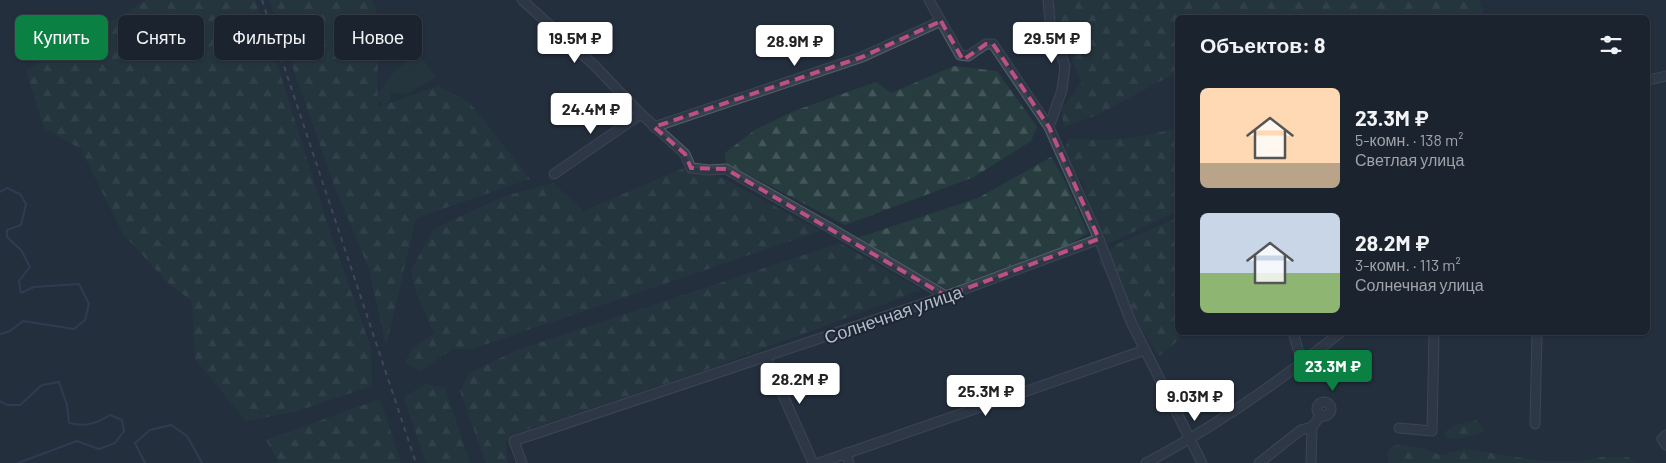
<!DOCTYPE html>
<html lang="ru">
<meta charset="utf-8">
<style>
:root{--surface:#1b232e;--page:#242b36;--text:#f1f3f6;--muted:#a0a4aa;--line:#39404a;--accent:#0b8043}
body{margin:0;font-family:Barlow,sans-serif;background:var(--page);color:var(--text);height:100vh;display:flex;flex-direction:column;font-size:19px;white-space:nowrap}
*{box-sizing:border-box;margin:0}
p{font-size:16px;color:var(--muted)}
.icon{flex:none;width:28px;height:28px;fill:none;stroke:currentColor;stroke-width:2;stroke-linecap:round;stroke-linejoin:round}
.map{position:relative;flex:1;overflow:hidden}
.drawer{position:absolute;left:1175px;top:15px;width:475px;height:320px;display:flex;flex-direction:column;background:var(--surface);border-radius:8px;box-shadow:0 1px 4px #0004,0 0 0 1px var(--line)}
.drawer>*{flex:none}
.top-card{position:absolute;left:15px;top:15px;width:475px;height:45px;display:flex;gap:10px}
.price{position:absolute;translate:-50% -42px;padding:0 11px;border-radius:5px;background:#fff;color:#222;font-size:16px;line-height:32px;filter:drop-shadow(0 1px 2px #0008)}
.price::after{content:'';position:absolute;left:50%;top:30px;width:15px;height:11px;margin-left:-8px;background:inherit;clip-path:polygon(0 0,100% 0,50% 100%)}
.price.active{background:var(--accent);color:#fff}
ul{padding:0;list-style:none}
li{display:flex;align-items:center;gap:15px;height:125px;padding:0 25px}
li span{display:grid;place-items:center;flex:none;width:140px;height:100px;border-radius:8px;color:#555}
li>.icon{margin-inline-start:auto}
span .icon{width:60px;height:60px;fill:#fffc;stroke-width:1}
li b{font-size:21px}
h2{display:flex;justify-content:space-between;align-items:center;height:60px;padding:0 25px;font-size:21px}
.pill{padding:0 18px;border-radius:8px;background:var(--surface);box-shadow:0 1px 4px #0004,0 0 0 1px var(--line);font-size:18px;line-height:45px}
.pill.active{background:var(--accent);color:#fff}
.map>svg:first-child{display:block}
.grass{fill:#263c3f}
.forest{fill:url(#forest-firs)}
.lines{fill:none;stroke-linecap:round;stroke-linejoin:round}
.stream{stroke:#394c67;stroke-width:2}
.minor-casing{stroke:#565f6c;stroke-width:11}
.minor{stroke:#38414e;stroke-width:9}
.rail{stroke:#5a6575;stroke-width:2;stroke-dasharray:5 5;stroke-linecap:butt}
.marked{fill:none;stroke:#bd5182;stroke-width:4;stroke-dasharray:10 6;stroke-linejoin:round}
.labels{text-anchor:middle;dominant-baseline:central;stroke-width:4;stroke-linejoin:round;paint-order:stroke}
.street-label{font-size:18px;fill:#b4bcc9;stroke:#1d2633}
</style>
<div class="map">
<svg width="1666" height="463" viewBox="0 0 1666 463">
<defs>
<pattern id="forest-firs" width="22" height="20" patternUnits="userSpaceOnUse" patternTransform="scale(1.25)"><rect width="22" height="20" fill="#263c3f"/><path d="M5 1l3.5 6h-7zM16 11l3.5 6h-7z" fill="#435659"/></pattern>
</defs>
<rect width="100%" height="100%" fill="#242f3e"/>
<path class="grass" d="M392,21L436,77L407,94L391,93L390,101L384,104L378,101L377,95L394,72L404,63L405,56L393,38Z"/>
<g class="forest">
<path d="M147,0H255L273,51L330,232L371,348L372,386L294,412L246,421L195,359L192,301L170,285L123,234L81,149L44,128L26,70Z"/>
<path d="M269,0H372L381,23L377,78L378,107L439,86L470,103L530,179L416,218L386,346L369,269L333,182Z"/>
<path d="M1054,0H1479L1485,17L1178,18L1177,72L1097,115L1064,127L1061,109L1082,82L1054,22Z"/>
<path d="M954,66L997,71L1037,127L1031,141L974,177L845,225L726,163L725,153L756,129L794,111L876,82L891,93Z"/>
<path d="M1177,127V211L1108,244L1089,204L1083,183L1068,161L1065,150L1068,139C1111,140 1136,141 1177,127Z"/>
<path d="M1051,157L1065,181L1088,233L1070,244L947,289L857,238L978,198Z"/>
<path d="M684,168L723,178L820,231L472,349H452L421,371L405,363L411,350L434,333L416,292L411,270L434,229L502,197L553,183L583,211Z"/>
<path d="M1177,218L1178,332L1182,333L1175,343L1159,356L1098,261L1117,244Z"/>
<path d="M840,243L921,290L692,375L520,432L505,442L508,463H486L460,391L469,373L517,350Z"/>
<path d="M425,384L445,388L470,463H426L404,398Z"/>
<path d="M380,399L401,463H279L266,440Z"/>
<path d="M1476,420L1485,431C1474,436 1456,442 1445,436L1446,431L1455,425Z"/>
<path d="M1400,444L1421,448L1441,455L1465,449L1542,461H1581L1602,457H1628L1636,463H1389L1387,453L1392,447Z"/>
</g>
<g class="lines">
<g class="stream">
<path d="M0,192L7,188L20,194L26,204L21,225L7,230V237L21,250L30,267L19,281L21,293L34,287L79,284L89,304L85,320L74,329L23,321L10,331L0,334"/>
<path d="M0,401L7,405H20L42,385L59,382L67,405L69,423C85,427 96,424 110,415L122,420L124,431L115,443L99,449L77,441L18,463"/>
<path d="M145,463L135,443L150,430L171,425L187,436L202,463"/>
</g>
<g class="minor-casing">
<g id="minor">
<path d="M522,0L594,65L641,114L685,154L691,168L709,170L726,169L839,233L946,296"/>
<path d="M929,0L960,55L968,56L986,44H993L1049,127L1099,239L1131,322L1202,463"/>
<path d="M1048,0L1050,22L1065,66L1062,90L1049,127"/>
<path d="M1648,80L1666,76"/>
<path d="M654,127L862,57L941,21"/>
<path d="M554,174L641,114"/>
<path d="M1293,332L1302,363"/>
<path d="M766,357L813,463"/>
<circle cx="1324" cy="409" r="7"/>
<path d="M1535,424L1537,332"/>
<path d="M1399,428L1432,431L1434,332"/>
<path d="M1666,435L1662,439L1666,445"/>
<path d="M846,453L849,463"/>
<path d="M522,463L514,441L946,296L1099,239"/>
<path d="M819,463L1145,350"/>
<path d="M1146,463C1215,427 1280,381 1341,332"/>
<path d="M1259,463L1301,430L1312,427L1321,415"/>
<path d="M1311,463L1312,427"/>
</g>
</g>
<use href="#minor" class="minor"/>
<path class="rail" d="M262,0L416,463"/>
</g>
<path d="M0 0H1666V463H0ZM941,21L963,60L986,44H993L1049,127L1099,239L946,296L726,169L691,168L685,154L654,127L862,57Z" fill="#242f3e" fill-opacity=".55" fill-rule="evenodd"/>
<path class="marked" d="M941,21L963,60L986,44H993L1049,127L1099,239L946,296L726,169L691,168L685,154L654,127L862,57Z"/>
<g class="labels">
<g class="street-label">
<text transform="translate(893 314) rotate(-19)">Солнечная улица</text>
</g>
</g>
</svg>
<b class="price" style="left:575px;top:64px">19.5M ₽</b>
<b class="price" style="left:1052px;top:64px">29.5M ₽</b>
<b class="price" style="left:795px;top:67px">28.9M ₽</b>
<b class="price" style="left:591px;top:135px">24.4M ₽</b>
<b class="price active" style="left:1333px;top:392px">23.3M ₽</b>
<b class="price" style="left:800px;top:405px">28.2M ₽</b>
<b class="price" style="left:986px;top:417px">25.3M ₽</b>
<b class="price" style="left:1195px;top:422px">9.03M ₽</b>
<div class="top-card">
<a class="pill active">Купить</a>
<a class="pill">Снять</a>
<a class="pill">Фильтры</a>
<a class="pill">Новое</a>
</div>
<section class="drawer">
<h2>Объектов: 8<svg class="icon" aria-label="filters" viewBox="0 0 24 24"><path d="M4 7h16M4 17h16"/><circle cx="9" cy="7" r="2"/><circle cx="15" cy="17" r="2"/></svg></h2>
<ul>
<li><span style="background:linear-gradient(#ffd9b3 75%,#b9a48a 0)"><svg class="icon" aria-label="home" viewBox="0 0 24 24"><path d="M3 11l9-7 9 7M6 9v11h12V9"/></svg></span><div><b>23.3M ₽</b><p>5-комн. · 138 m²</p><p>Светлая улица</p></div></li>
<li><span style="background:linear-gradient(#c9d6e8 60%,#8fb573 0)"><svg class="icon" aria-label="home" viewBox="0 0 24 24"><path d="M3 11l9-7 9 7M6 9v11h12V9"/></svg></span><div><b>28.2M ₽</b><p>3-комн. · 113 m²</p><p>Солнечная улица</p></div></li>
</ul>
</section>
</div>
